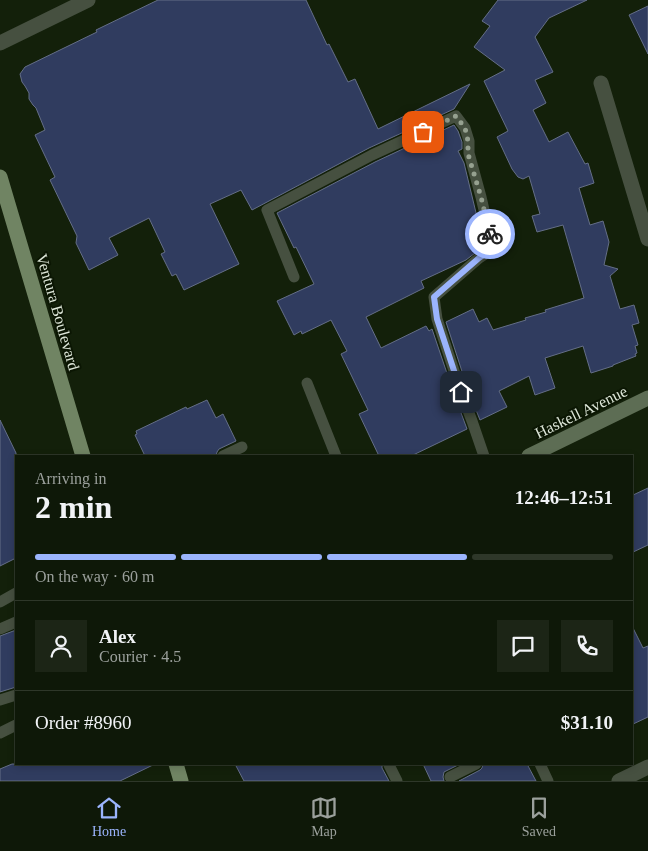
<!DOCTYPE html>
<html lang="en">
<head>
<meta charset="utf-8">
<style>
  :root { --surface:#0e1808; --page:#1c2516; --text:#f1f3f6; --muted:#9ba09c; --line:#2e3729; --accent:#9bb4fd }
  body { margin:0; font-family:"Times New Roman",serif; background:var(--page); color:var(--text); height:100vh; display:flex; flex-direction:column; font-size:19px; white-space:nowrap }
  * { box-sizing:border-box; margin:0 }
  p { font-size:16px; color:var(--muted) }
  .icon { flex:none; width:28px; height:28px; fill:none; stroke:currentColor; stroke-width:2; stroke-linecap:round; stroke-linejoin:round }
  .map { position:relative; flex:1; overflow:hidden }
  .side { position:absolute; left:15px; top:455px; width:618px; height:310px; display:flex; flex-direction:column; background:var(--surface); border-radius:0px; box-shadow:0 2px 8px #0003,0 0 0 1px var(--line) }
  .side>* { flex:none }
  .pin { position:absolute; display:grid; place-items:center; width:42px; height:42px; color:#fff; margin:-21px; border-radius:10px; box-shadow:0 2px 8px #0006 }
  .courier { position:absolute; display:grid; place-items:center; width:50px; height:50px; margin:-25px; border:4px solid #9bb4fd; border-radius:50%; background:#fff; color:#222; box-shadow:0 1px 6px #0007 }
  .head em { font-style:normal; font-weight:700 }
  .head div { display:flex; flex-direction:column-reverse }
  .head { display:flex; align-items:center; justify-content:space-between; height:85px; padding:0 20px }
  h1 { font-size:32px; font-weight:700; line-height:38px }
  .bar { display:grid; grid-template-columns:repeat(4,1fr); gap:8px 5px; align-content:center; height:60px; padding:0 20px }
  .bar i { height:6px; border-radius:4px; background:var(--line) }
  .bar .active { background:var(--accent) }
  .bar p { grid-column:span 4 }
  .line { display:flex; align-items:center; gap:12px; padding:0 20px; border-top:1px solid var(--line) }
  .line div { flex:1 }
  .round { display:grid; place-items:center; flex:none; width:52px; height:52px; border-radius:0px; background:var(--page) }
  .tab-bar { display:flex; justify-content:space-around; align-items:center; height:70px; border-top:1px solid var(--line); background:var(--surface); font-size:14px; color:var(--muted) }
  .tab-bar a { display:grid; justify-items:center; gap:2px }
  .tab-bar .active { color:var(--accent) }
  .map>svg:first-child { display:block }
  .building { fill:#303c5f; stroke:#646e87 }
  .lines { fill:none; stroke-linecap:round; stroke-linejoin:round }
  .lane { stroke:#465040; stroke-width:11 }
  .street { stroke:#465040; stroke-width:15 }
  .secondary { stroke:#5d6d54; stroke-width:15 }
  .primary { stroke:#708463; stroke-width:15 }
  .done { stroke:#96a190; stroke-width:5; stroke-dasharray:0 9 }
  .route { stroke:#9bb4fd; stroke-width:6 }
  .labels { text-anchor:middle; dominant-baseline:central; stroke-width:4; stroke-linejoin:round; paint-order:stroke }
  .street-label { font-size:16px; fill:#dde6d8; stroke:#0b1603 }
</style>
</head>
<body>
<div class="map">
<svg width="648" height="781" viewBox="0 0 648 781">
  <rect width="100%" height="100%" fill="#13200a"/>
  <g class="building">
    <path d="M158,0H306L327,45L329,44L348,82L355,79L378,129L470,84L454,109L369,148L252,210L241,190L210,204L239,264L184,290L176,274L172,276L161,254L165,252L149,218L109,238L118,255L89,270L76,243L77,236L50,180L55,177L35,135L45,130L36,108L33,105L29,99V93L25,86L22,82L20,74L25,67L97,32L96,30Z"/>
    <path d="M498,0H587L549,18L535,37L553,72L535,80L546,103L533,110L549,142L568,132L585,164L588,163L594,183L579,188L590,225L603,221L609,242L604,265L618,269L610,276L620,309L634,305L639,323L632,325L638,345L635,346L637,353L635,354L636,356L613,365V366L591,373L583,346L545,358L555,388L535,395L529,376L499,391L507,407L480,420L468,390L446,322L473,309L479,322L487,318L493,330L526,320L525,318L546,312L545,310L584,298L563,225L537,232L532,216L540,214L529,176L523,179L518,177L512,169L497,137L508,131L484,81L505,70L474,47L490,26L482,21Z"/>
    <path d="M648,6V54L629,15Z"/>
    <path d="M454,125L458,131L462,142V149L458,151L464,163L484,246L466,260L421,281L424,288L366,317L381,348L426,326L429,331L432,329L454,394L467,429L411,456H379L359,414L368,410L341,354L347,351L331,320L302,334L301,331L294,335L277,301L314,284L296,247L294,248L277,213L375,162Z"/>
    <path d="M207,400L216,418L223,414L236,441L219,449L217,452L216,456H145L135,435L137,434L136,431L186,407L187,409Z"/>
    <path d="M0,420L16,453V558L0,566Z"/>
    <path d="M648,488V545L631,553V496Z"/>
    <path d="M631,624L643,648L648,646V717L631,725Z"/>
    <path d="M16,630V687L0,692V636Z"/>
    <path d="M12,764H155L120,781H0V769Z"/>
    <path d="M235,764H382V768L389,781H244Z"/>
    <path d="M423,764H460L444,772L443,777L444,781H431Z"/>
    <path d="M483,764H527L536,781H459L480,770L482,768Z"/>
  </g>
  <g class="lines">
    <g class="lane">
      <path d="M294,277L267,210L372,155L456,116L465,128L469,141V153L481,197L493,249L479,258L434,297L437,319L461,392L472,421L484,456"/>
      <path d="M307,383L336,456"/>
      <path d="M223,456L242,447"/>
      <path d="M0,602L16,593"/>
      <path d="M0,629L16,622"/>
      <path d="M0,700L16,695"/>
      <path d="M0,733L16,725"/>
      <path d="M540,764L548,781"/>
      <path d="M389,765L397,781"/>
      <path d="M450,777L476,764"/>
    </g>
    <g class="street">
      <path d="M0,43L88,0"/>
      <path d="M601,83L648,239"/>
      <path d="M619,781L648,767"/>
    </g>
    <path class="secondary" d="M529,456L648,398"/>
    <g class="primary">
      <path d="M0,177L83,456"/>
      <path d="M176,764L181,781"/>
    </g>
  </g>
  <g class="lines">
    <path class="done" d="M423,132L456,116L465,128L468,141V154L481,197L490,234"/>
    <path class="route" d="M461,392L437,319L434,297L479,258L493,249L490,234"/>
  </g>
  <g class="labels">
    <g class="street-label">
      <text transform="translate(58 312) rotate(74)">Ventura Boulevard</text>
      <text transform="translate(581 412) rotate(-26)">Haskell Avenue</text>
    </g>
  </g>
</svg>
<div class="pin" style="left:423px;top:132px;background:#ea580c"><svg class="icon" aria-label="bag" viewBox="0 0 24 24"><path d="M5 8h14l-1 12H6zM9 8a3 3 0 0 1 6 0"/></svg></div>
<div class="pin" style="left:461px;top:392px;background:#1f2937"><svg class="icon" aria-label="home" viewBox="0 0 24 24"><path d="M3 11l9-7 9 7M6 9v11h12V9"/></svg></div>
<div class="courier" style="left:490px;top:234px"><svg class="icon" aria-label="bike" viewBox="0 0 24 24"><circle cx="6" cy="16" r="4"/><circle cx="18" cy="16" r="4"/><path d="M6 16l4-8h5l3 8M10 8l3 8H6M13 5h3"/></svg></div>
<section class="side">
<div class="head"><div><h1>2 min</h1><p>Arriving in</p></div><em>12:46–12:51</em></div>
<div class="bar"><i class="active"></i><i class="active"></i><i class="active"></i><i></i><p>On the way · 60 m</p></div>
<div class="line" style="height:90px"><a class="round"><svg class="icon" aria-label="person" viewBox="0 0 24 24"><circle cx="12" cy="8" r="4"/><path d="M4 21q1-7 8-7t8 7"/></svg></a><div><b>Alex</b><p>Courier · 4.5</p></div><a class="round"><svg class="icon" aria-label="chat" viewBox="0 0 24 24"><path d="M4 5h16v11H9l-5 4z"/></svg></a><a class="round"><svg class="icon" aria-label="phone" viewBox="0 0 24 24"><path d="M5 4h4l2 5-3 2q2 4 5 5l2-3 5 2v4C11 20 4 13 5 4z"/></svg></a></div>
<div class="line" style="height:65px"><div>Order #8960</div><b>$31.10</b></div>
</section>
</div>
<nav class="tab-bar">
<a class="active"><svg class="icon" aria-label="home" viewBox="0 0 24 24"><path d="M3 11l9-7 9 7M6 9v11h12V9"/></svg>Home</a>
<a><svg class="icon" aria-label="map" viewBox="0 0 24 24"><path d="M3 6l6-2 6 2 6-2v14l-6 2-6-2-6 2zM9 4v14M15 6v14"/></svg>Map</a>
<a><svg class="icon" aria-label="saved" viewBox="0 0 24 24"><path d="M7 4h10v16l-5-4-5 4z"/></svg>Saved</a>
</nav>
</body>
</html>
